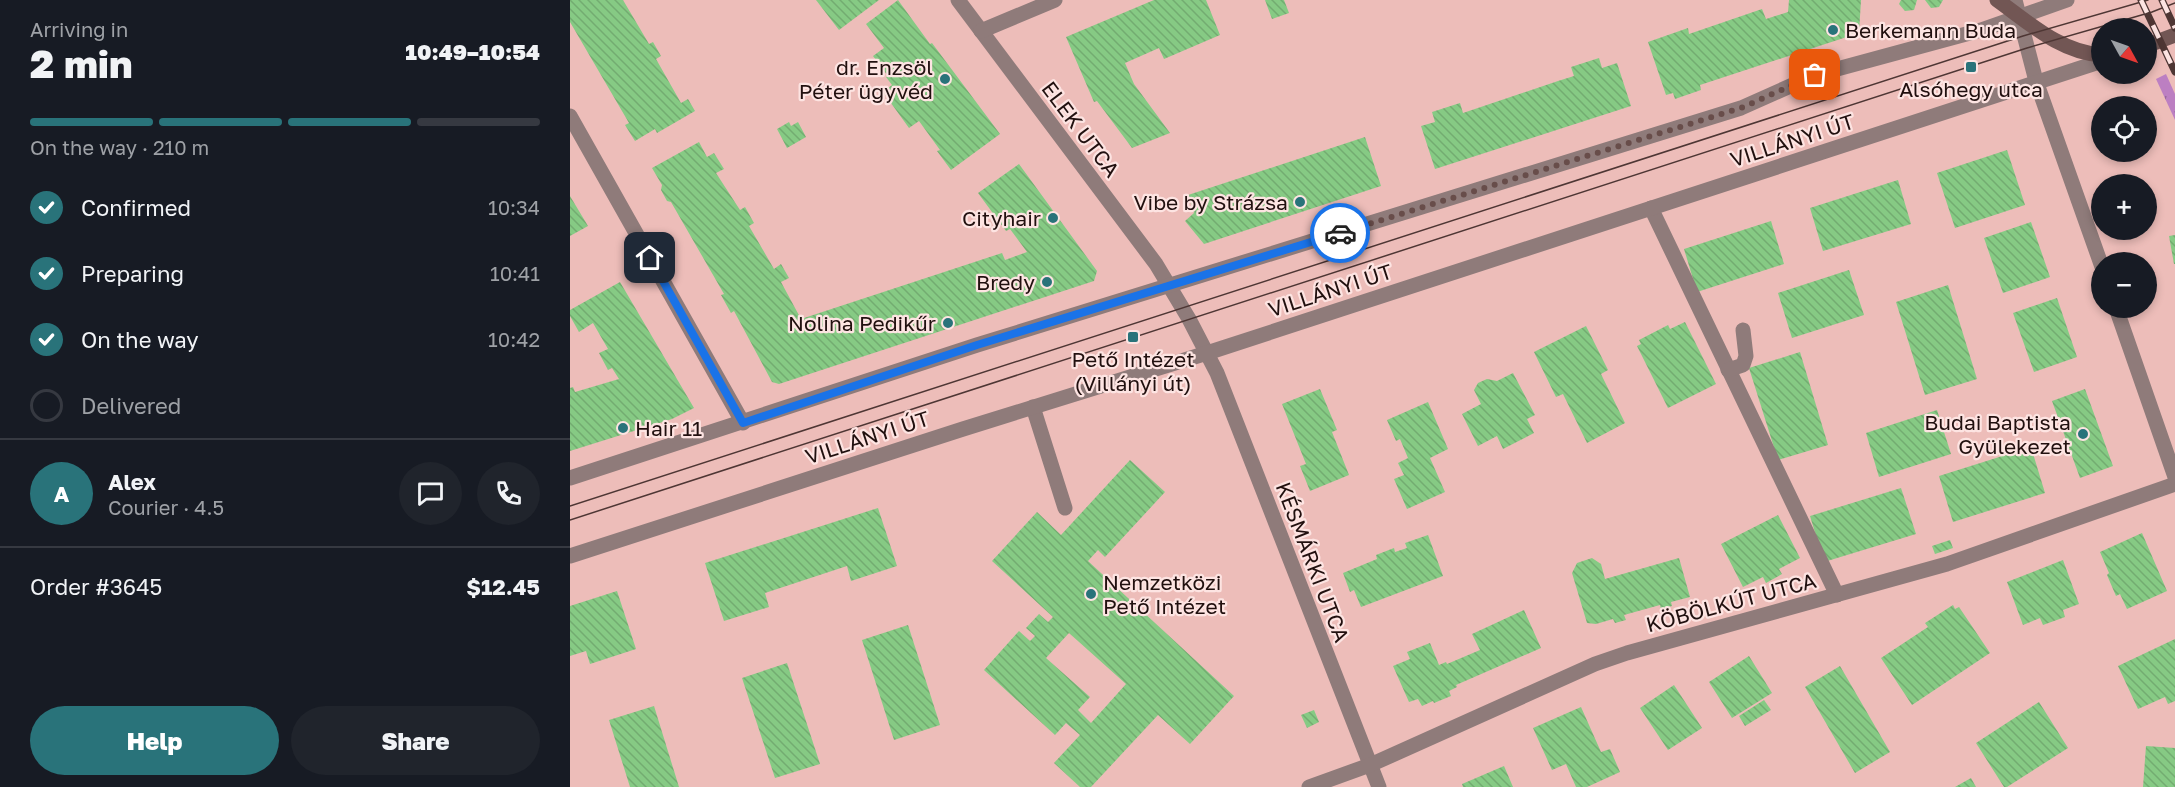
<!DOCTYPE html>
<html lang="en">
<head>
<meta charset="utf-8">
<style>
  :root { --surface:#171b24; --page:#20242c; --text:#f1f3f6; --muted:#9ea1a6; --line:#363941; --accent:#29737a }
  body { margin:0; font-family:"Golos Text",sans-serif; background:var(--page); color:var(--text); height:100vh; display:flex; flex-direction:column; font-size:22px; white-space:nowrap }
  * { box-sizing:border-box; margin:0 }
  p { font-size:20px; color:var(--muted) }
  .icon { flex:none; width:33px; height:33px; fill:none; stroke:currentColor; stroke-width:2; stroke-linecap:round; stroke-linejoin:round }
  .map { position:relative; flex:1; overflow:hidden }
  .details { display:flex; flex-direction:column; background:var(--surface); width:570px }
  .details>* { flex:none }
  .needle { width:39px; rotate:130deg }
  .tools { position:absolute; left:1521px; top:18px; display:grid; gap:12px }
  .tools a { display:grid; place-items:center; width:66px; height:66px; border-radius:50%; background:var(--surface); box-shadow:0 3px 9px #0003; font-size:30px }
  .pin { position:absolute; display:grid; place-items:center; width:51px; height:51px; color:#fff; margin:-26px; border-radius:12px; box-shadow:0 3px 9px #0006 }
  .courier { position:absolute; display:grid; place-items:center; width:60px; height:60px; margin:-30px; border:4px solid #1a73e8; border-radius:50%; background:#fff; color:#222; box-shadow:0 2px 8px #0007 }
  .overview em { font-style:normal; font-weight:800 }
  .overview div { display:flex; flex-direction:column-reverse }
  .overview { display:flex; align-items:center; justify-content:space-between; height:102px; padding:0 30px }
  h1 { font-size:39px; font-weight:800; line-height:45px }
  .bar { display:grid; grid-template-columns:repeat(4,1fr); gap:9px 6px; align-content:center; height:72px; padding:0 30px }
  .bar i { height:8px; border-radius:4px; background:var(--line) }
  .bar .active { background:var(--accent) }
  .bar p { grid-column:span 4 }
  .line { display:flex; align-items:center; gap:15px; padding:0 30px; border-top:2px solid var(--line) }
  .line div { flex:1 }
  .round { display:grid; place-items:center; flex:none; width:63px; height:63px; border-radius:32px; background:var(--page) }
  ol { padding:0 30px; list-style:none }
  li { display:flex; align-items:center; gap:18px; height:66px }
  li p { margin-inline-start:auto }
  li .icon { padding:6px; border-radius:50%; background:var(--accent); color:#fff; stroke-width:4 }
  li:last-child { color:var(--muted) }
  li i { width:33px; height:33px; border:3px solid var(--line); border-radius:50% }
  .button { display:flex; gap:12px; margin-top:auto; padding:12px 30px }
  .button a { flex:1; height:69px; border-radius:36px; background:var(--accent); color:#fff; font-size:24px; font-weight:800; line-height:69px; text-align:center }
  .button a+a { background:var(--page); color:var(--text) }
  main { display:flex; flex:1; min-height:0 }
  .map>svg:first-child { display:block }
  .grass { fill:url(#grass-tufts) }
  .building { fill:url(#building-back-hatch); fill-rule:evenodd }
  .lines { fill:none; stroke-linecap:round; stroke-linejoin:round }
  .service { stroke:#8f7b7a; stroke-width:15 }
  .minor { stroke:#8f7b7a; stroke-width:15 }
  .tertiary { stroke:#8f7b7a; stroke-width:15 }
  .secondary { stroke:#725654; stroke-width:15 }
  .tram { stroke:#4e3634; stroke-width:1.5 }
  .rail-casing { stroke:#4e3634; stroke-width:7 }
  .rail { stroke:#fde4e2; stroke-width:4.5; stroke-dasharray:14; stroke-linecap:butt }
  .done { stroke:#684d4a; stroke-width:6; stroke-dasharray:0 10.8 }
  .route { stroke:#1a73e8; stroke-width:8 }
  .poi-dot { fill:#29737a; stroke:#fde4e2; stroke-width:2 }
  .labels { text-anchor:middle; dominant-baseline:central; stroke-width:4.5; stroke-linejoin:round; paint-order:stroke }
  .poi-label { font-size:21px; fill:#21100f; stroke:#fde4e2; text-anchor:end }
  .street-label { font-size:21px; fill:#21100f; stroke:#fde4e2 }
</style>
</head>
<body>
<main>
<section class="details">
<div class="overview"><div><h1>2 min</h1><p>Arriving in</p></div><em>10:49–10:54</em></div>
<div class="bar"><i class="active"></i><i class="active"></i><i class="active"></i><i></i><p>On the way · 210 m</p></div>
<ol>
<li><svg class="icon" aria-label="check" viewBox="0 0 24 24"><path d="M5 12l5 5 9-10"/></svg>Confirmed<p>10:34</p></li>
<li><svg class="icon" aria-label="check" viewBox="0 0 24 24"><path d="M5 12l5 5 9-10"/></svg>Preparing<p>10:41</p></li>
<li><svg class="icon" aria-label="check" viewBox="0 0 24 24"><path d="M5 12l5 5 9-10"/></svg>On the way<p>10:42</p></li>
<li><i></i>Delivered</li>
</ol>
<div class="line" style="height:108px"><b class="round" style="background:var(--accent);color:#fff">A</b><div><b>Alex</b><p>Courier · 4.5</p></div><a class="round"><svg class="icon" aria-label="chat" viewBox="0 0 24 24"><path d="M4 5h16v11H9l-5 4z"/></svg></a><a class="round"><svg class="icon" aria-label="phone" viewBox="0 0 24 24"><path d="M5 4h4l2 5-3 2q2 4 5 5l2-3 5 2v4C11 20 4 13 5 4z"/></svg></a></div>
<div class="line" style="height:78px"><div>Order #3645</div><b>$12.45</b></div>
<div class="button"><a>Help</a><a>Share</a></div>
</section>
<div class="map">
<svg width="1605" height="787" viewBox="0 0 1605 787">
  <defs>
    <pattern id="grass-tufts" width="24" height="20" patternUnits="userSpaceOnUse" patternTransform="scale(1.5)"><rect width="24" height="20" fill="#bc7fc2"/><path d="M3 7l-1-3M5 7V3M7 7l1-3M15 17l-1-3M17 17v-4M19 17l1-3" fill="none" stroke="#98679c"/></pattern>
    <pattern id="building-back-hatch" width="6" height="6" patternUnits="userSpaceOnUse" patternTransform="scale(1.5)"><rect width="6" height="6" fill="#86ca84"/><path d="M-1 5l2 2M0 0l6 6M5-1l2 2" fill="none" stroke="#73ac71"/></pattern>
  </defs>
  <rect width="100%" height="100%" fill="#edbdb9"/>
  <path class="grass" d="M1596,74L1605,94V120L1586,79Z"/>
  <g class="building">
    <path d="M0,0H53L79,44L83,42L91,56L86,59L111,103L118,99L125,111L87,133L85,129L65,141L55,125L59,123L0,22Z"/>
    <path d="M246,0H309L269,30Z"/>
    <path d="M328,0L360,44L362,43L430,134L381,170L367,151L370,150L349,121L339,128L313,92L322,85L316,77L318,76L303,56L314,48L296,24Z"/>
    <path d="M584,0H636L650,35L594,59L589,48L555,63L564,84L600,133L562,148L527,101L524,102L496,37Z"/>
    <path d="M695,0H714L719,13L702,19Z"/>
    <path d="M1219,0H1291L1289,33L1130,85L1131,90L1105,99L1103,93L1096,95L1078,42L1118,28L1119,34L1192,9L1196,19L1218,12Z"/>
    <path d="M1331,0H1347L1344,10L1335,11L1329,4Z"/>
    <path d="M1355,0H1373L1369,7L1361,8Z"/>
    <path d="M1029,58L1032,68L1047,63L1061,106L865,169L851,126L865,122L862,112L890,103L893,113L988,81L1004,76L1001,67Z"/>
    <path d="M219,122L221,126L228,122L236,137L217,148L207,129Z"/>
    <path d="M795,137L811,186L634,244L615,221L624,213L618,195Z"/>
    <path d="M129,142L137,157L144,153L154,169L146,173L170,210L175,207L184,223L179,226L204,269L211,264L219,278L211,282L231,319L432,253L435,260L457,252L440,229L436,231L408,193L449,164L527,271L524,281L209,384L202,382L164,311L161,313L151,295L154,294L101,202L97,201L91,190L92,185L82,168Z"/>
    <path d="M1437,150L1455,205L1385,228L1367,173Z"/>
    <path d="M1328,180L1341,224L1253,251L1240,208Z"/>
    <path d="M0,196L18,226L0,236Z"/>
    <path d="M1201,221L1214,264L1127,292L1114,249Z"/>
    <path d="M1461,222L1480,277L1433,293L1414,238Z"/>
    <path d="M1605,235V264H1604L1599,236Z"/>
    <path d="M1279,270L1294,315L1222,338L1208,293Z"/>
    <path d="M50,282L124,408L102,419L0,451V388L3,387L5,392L49,379L42,368L38,370L29,353L38,349L23,323L9,332L0,316V310Z"/>
    <path d="M1378,285L1407,379L1355,395L1326,302Z"/>
    <path d="M1487,298L1507,357L1464,372L1443,313Z"/>
    <path d="M1115,322L1146,384L1098,408L1067,346L1071,344L1069,340L1098,325L1100,329Z"/>
    <path d="M1016,326L1038,370L1031,374L1055,423L1017,443L993,394L986,397L964,352Z"/>
    <path d="M1230,352L1258,445L1208,460L1179,368Z"/>
    <path d="M943,373L965,415L957,419L964,433L933,449L927,436L908,446L892,414L911,404L904,390L908,383L917,379L927,381Z"/>
    <path d="M750,389L767,430L762,432L779,475L740,491L730,466L736,464L712,404Z"/>
    <path d="M1515,389L1543,466L1510,478L1482,401Z"/>
    <path d="M858,402L878,449L860,458L875,492L837,509L824,479L834,475L828,463L838,458L830,439L826,441L817,420Z"/>
    <path d="M1367,410L1381,454L1309,477L1296,433Z"/>
    <path d="M1461,447L1475,493L1383,522L1369,476Z"/>
    <path d="M560,460L595,492L535,557L528,550L518,561L664,696L620,744L588,715L521,787H510L484,763L510,735L496,723L485,735L414,670L449,631L460,641L465,636L456,628L469,614L478,622L483,617L422,561L467,512L491,535ZM499,633L556,684L521,723L508,710L520,697L476,658Z"/>
    <path d="M1331,488L1346,534L1254,562L1240,516Z"/>
    <path d="M308,508L327,566L281,581L277,566L195,593L199,607L154,621L135,563Z"/>
    <path d="M1208,515L1230,558L1209,569L1212,574L1196,583L1193,577L1173,587L1151,544Z"/>
    <path d="M1572,533L1597,591L1557,609L1550,594L1546,596L1537,575L1539,573L1530,552Z"/>
    <path d="M858,535L873,576L791,607L784,590L780,592L773,573L807,559L806,555L824,548L825,552L837,548L835,543Z"/>
    <path d="M1380,540L1383,548L1365,554L1362,546Z"/>
    <path d="M1022,558L1031,564L1035,579L1109,558L1120,597L1101,602L1102,606L1091,609L1090,605L1054,615L1056,620L1045,623L1043,619L1026,624L1017,623L1002,573L1007,563Z"/>
    <path d="M1493,560L1509,604L1493,610L1495,617L1473,625L1470,618L1453,625L1437,582Z"/>
    <path d="M47,591L66,649L20,664L16,651L0,656V606Z"/>
    <path d="M1383,605L1385,609L1389,607L1420,653L1342,705L1311,658L1358,627L1355,623Z"/>
    <path d="M954,610L971,648L886,685L887,687L879,691L881,696L864,703L863,701L852,706L848,699L839,702L823,666L840,659L837,652L860,643L869,665L876,662L877,664L910,650L902,634Z"/>
    <path d="M338,625L370,725L324,740L292,640Z"/>
    <path d="M1605,639V701L1598,704L1595,697L1568,709L1548,666Z"/>
    <path d="M1179,656L1202,693L1162,718L1139,682Z"/>
    <path d="M217,663L250,764L205,778L172,678Z"/>
    <path d="M1270,666L1320,752L1285,773L1235,687Z"/>
    <path d="M1104,685L1132,728L1098,750L1070,708Z"/>
    <path d="M1194,700L1201,710L1175,726L1169,716Z"/>
    <path d="M1469,702L1498,748L1437,787H1434L1406,743Z"/>
    <path d="M84,706L109,787H60L39,720Z"/>
    <path d="M1011,707L1031,752L1040,749L1050,772L1017,787H1006L996,764L982,770L963,728Z"/>
    <path d="M744,710L749,722L737,728L731,715Z"/>
    <path d="M1576,746L1605,748V787H1573Z"/>
    <path d="M934,766L943,787H893L892,784Z"/>
    <path d="M1401,778L1406,787H1385Z"/>
  </g>
  <g class="lines">
    <g class="service">
      <path d="M1081,208L1267,595"/>
      <path d="M1158,370L1173,365L1176,356L1173,330"/>
      <path d="M463,407L495,508"/>
    </g>
    <g class="minor">
      <path d="M388,0L586,264L619,319L647,373L809,787"/>
      <path d="M411,31L485,0"/>
      <path d="M0,116L173,423"/>
      <path d="M739,787L800,765L1025,664L1057,653L1377,564L1605,484"/>
    </g>
    <g class="tertiary">
      <path d="M1445,0L1466,81L1532,267"/>
      <path d="M1546,308L1605,477"/>
      <path d="M0,478L407,345L1171,108L1245,75L1411,30L1497,0"/>
      <path d="M0,556L393,429L637,353L1532,61"/>
    </g>
    <g class="secondary">
      <path d="M1427,0C1458,22 1491,53 1532,55"/>
      <path d="M1576,46L1605,35"/>
    </g>
    <g class="tram">
      <path d="M0,506L1453,36L1578,0"/>
      <path d="M0,520L1457,48L1582,12L1605,3"/>
    </g>
    <g class="rail-casing">
      <g id="rail">
        <path d="M1571,0L1605,72"/>
        <path d="M1592,0L1605,28"/>
      </g>
    </g>
    <use href="#rail" class="rail"/>
  </g>
  <g class="lines">
    <path class="done" d="M770,233L1171,108L1245,75"/>
    <path class="route" d="M80,258L173,423L407,345L770,233"/>
  </g>
  <g class="poi-dot">
    <circle cx="1263" cy="30" r="6"/>
    <rect x="1395" y="61" width="12" height="12" rx="3"/>
    <circle cx="375" cy="79" r="6"/>
    <circle cx="730" cy="202" r="6"/>
    <circle cx="483" cy="218" r="6"/>
    <circle cx="477" cy="282" r="6"/>
    <circle cx="378" cy="323" r="6"/>
    <rect x="557" y="331" width="12" height="12" rx="3"/>
    <circle cx="53" cy="428" r="6"/>
    <circle cx="1513" cy="434" r="6"/>
    <circle cx="521" cy="594" r="6"/>
  </g>
  <g class="labels">
    <g class="poi-label">
      <text x="1275" y="30" text-anchor="start">Berkemann Buda</text>
      <text x="363" y="67">dr. Enzsöl<tspan x="363" dy="24">Péter ügyvéd</tspan></text>
      <text x="1401" y="89" text-anchor="middle">Alsóhegy utca</text>
      <text x="718" y="202">Vibe by Strázsa</text>
      <text x="471" y="218">Cityhair</text>
      <text x="465" y="282">Bredy</text>
      <text x="366" y="323">Nolina Pedikűr</text>
      <text x="563" y="359" text-anchor="middle">Pető Intézet<tspan x="563" dy="24">(Villányi út)</tspan></text>
      <text x="1501" y="422">Budai Baptista<tspan x="1501" dy="24">Gyülekezet</tspan></text>
      <text x="65" y="428" text-anchor="start">Hair 11</text>
      <text x="533" y="582" text-anchor="start">Nemzetközi<tspan x="533" dy="24">Pető Intézet</tspan></text>
    </g>
    <g class="street-label">
      <text transform="translate(511 129) rotate(53)">ELEK UTCA</text>
      <text transform="translate(1222 140) rotate(-18)">VILLÁNYI ÚT</text>
      <text transform="translate(760 290) rotate(-18)">VILLÁNYI ÚT</text>
      <text transform="translate(297 437) rotate(-18)">VILLÁNYI ÚT</text>
      <text transform="translate(743 562) rotate(69)">KÉSMÁRKI UTCA</text>
      <text transform="translate(1161 602) rotate(-15)">KÖBÖLKÚT UTCA</text>
    </g>
  </g>
</svg>
<div class="tools">
<a><svg class="needle" viewBox="-14 -14 28 28"><path d="M0-13l5 13h-10z" fill="#e53935"/><path d="M0 13l5-13h-10z" fill="#9ea1a6"/></svg></a>
<a><svg class="icon" aria-label="locate" viewBox="0 0 24 24"><circle cx="12" cy="12" r="6"/><path d="M12 2v4M12 18v4M2 12h4M18 12h4"/></svg></a>
<a>+</a>
<a>−</a>
</div>
<div class="pin" style="left:1245px;top:75px;background:#ea580c"><svg class="icon" aria-label="bag" viewBox="0 0 24 24"><path d="M5 8h14l-1 12H6zM9 8a3 3 0 0 1 6 0"/></svg></div>
<div class="pin" style="left:80px;top:258px;background:#1f2937"><svg class="icon" aria-label="home" viewBox="0 0 24 24"><path d="M3 11l9-7 9 7M6 9v11h12V9"/></svg></div>
<div class="courier" style="left:770px;top:233px"><svg class="icon" aria-label="car" viewBox="0 0 24 24"><path d="M5 17H2v-5l4-1 3-4h7l3 4 3 1v5h-3M9 17h6M6 11h13"/><circle cx="7" cy="17" r="2"/><circle cx="17" cy="17" r="2"/></svg></div>
</div>
</main>
</body>
</html>
